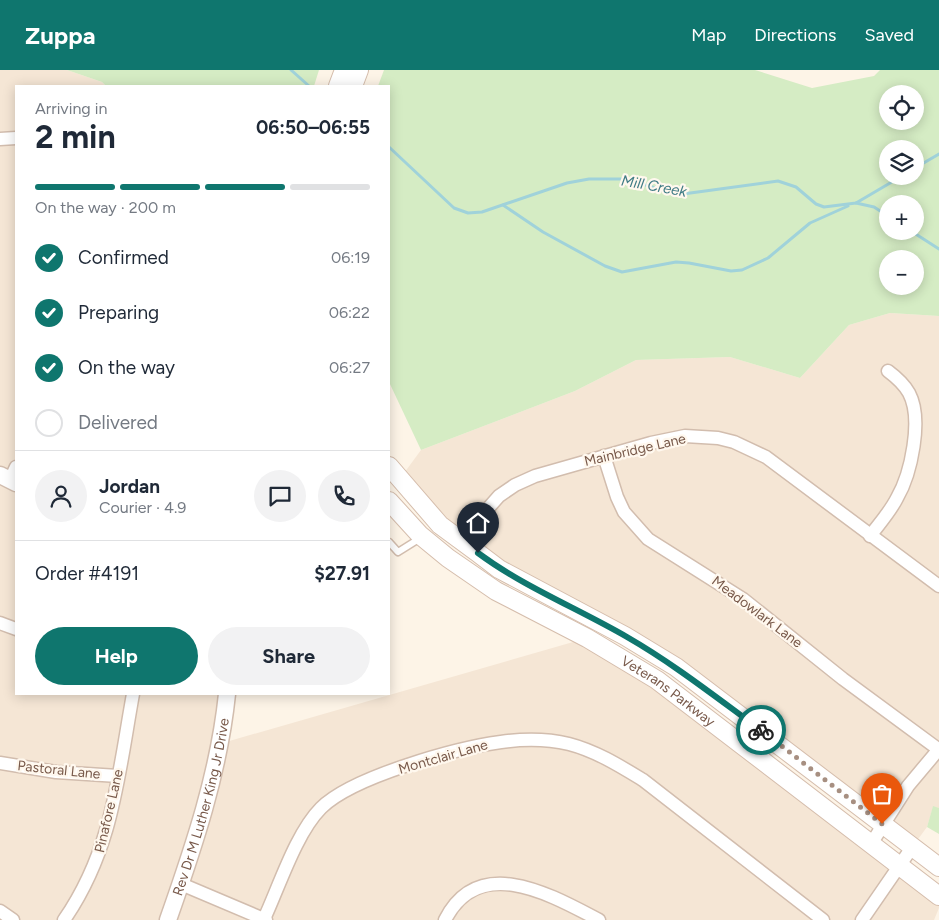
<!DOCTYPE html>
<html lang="en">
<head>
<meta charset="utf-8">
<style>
  :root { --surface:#fff; --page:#f2f2f3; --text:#1f2937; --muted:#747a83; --line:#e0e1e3; --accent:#0f766e }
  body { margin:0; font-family:Figtree,sans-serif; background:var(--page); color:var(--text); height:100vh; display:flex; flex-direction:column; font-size:19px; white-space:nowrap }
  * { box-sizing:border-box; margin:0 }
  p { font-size:16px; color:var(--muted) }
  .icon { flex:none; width:28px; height:28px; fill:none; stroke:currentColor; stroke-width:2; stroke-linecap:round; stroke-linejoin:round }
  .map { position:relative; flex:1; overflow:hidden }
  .drawer { position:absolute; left:15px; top:15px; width:375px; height:610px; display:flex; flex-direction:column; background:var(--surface); border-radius:0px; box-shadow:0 2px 12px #0003 }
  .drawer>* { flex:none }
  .tools { position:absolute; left:879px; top:15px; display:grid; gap:10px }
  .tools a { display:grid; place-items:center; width:45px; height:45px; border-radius:50%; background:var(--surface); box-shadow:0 2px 12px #0003; font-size:25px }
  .pin { position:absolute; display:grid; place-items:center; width:42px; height:42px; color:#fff; margin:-51px -21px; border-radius:50% 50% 50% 0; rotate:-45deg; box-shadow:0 0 5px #0007 }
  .pin .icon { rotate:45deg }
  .courier { position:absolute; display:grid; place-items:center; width:50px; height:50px; margin:-25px; border:4px solid #0f766e; border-radius:50%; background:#fff; color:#222; box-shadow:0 1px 6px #0007 }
  .summary em { font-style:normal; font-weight:700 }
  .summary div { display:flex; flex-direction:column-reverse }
  .summary { display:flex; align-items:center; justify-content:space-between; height:85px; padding:0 20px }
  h1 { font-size:32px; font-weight:700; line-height:38px }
  .bar { display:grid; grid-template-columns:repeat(4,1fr); gap:8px 5px; align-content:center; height:60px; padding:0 20px }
  .bar i { height:6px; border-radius:4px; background:var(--line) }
  .bar .on { background:var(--accent) }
  .bar p { grid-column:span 4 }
  .line { display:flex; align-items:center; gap:12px; padding:0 20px; border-top:1px solid var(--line) }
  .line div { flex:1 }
  .round { display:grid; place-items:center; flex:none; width:52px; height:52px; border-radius:26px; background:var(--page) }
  ol { padding:0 20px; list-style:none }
  li { display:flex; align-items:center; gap:15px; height:55px }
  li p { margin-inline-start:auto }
  li .icon { padding:5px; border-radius:50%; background:var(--accent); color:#fff; stroke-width:4 }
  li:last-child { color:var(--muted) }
  li i { width:28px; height:28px; border:2px solid var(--line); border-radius:50% }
  .primary-button { display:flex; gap:10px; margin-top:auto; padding:10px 20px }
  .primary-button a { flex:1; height:58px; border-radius:30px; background:var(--accent); color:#fff; font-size:20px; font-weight:700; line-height:58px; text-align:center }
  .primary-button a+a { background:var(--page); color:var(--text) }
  header { display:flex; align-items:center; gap:30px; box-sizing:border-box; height:70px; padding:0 25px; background:var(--accent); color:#fff }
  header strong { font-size:24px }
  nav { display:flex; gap:28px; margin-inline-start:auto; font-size:18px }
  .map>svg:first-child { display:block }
  .residential { fill:#f5e6d5 }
  .green { fill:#d5ecc4; fill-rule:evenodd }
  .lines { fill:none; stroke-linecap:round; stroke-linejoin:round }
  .stream { stroke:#a0d2da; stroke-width:3 }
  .service-casing { stroke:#d2bdae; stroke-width:9 }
  .minor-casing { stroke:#d2bdae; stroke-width:15 }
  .tertiary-casing { stroke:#d2bdae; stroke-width:19 }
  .secondary-casing { stroke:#d5bdac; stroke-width:20 }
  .service { stroke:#fff; stroke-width:6 }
  .minor { stroke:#fff; stroke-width:12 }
  .tertiary { stroke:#fff; stroke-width:16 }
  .secondary { stroke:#fff; stroke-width:18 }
  .done { stroke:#a78f81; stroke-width:5; stroke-dasharray:0 9 }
  .route { stroke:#0f766e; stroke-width:6 }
  .labels { text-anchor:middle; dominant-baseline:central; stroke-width:4.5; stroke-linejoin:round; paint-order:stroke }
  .street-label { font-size:14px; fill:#78594a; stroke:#fff8ee }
  .water-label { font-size:15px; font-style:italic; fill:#3f7b85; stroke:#fff8ee }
</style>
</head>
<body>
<header>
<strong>Zuppa</strong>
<nav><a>Map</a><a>Directions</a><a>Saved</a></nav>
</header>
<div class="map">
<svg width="939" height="850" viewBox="0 0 939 850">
  <rect width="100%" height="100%" fill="#fdf4e7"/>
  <g class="residential">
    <path d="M0,0H67L102,12L106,16H16V624H226L219,674L587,568L939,826V838L934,850H0Z"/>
    <path d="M890,243L939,246V738L933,737L927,757L913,776L769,666L461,469L399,410L421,380L575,321L636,290L730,287L800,308L849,255Z"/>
  </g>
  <g class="green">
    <path d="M67,0H319L314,16H106L102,12Z"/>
    <path d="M384,0H755L812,18L874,6L880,0H939V246L890,243L849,255L800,308L730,287L636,290L575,321L421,380L389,312V16H378ZM888,24H915V51H888ZM888,79H915V106H888ZM888,134H915V161H888ZM888,189H915V216H888Z"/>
    <path d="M933,736L939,738V764L927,757Z"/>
  </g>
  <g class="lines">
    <g class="stream">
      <path d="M291,0L309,16"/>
      <path d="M389,77L454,138L468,143L482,142L567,113L589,109H626L665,121L683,124L778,111L796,117L816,134L824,137L856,133L902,106"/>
      <path d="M915,98L939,84"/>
      <path d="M856,133L874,137L888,146"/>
      <path d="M503,135L543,162L605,196L622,202L676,192L689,193L731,201L742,200L768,188L810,153L848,136"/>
      <path d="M911,161L939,179"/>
    </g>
    <g class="service-casing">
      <path id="service" d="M389,472L398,482L422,467"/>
    </g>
    <g class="minor-casing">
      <g id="minor">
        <path d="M0,69L16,68"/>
        <path d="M604,386L617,427L624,442L648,469L743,529L843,609L938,679"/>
        <path d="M10,410L16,397"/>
        <path d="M870,466C879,454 890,442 897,428C911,404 923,349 909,323C904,314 896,307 888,301"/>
        <path d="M461,469L499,426L515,415L535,406L651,373L685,366L718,368L734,372L766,387L939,516"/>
        <path d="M0,553L16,559"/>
        <path d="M0,693L56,702L118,706"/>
        <path d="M871,774L908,716L939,679"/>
        <path d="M181,814L266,850"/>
        <path d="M0,841L13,850"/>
        <path d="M264,849C279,817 296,763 321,738C352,707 456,678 501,672C522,669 548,669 569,674C596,681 620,696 643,710L823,850"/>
        <path d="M64,850C113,779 118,706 133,624"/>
        <path d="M445,850C479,783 551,825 599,850"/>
        <path d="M862,850L913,776"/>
      </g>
    </g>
    <g class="tertiary-casing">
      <g id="tertiary">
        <path d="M0,405L16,413"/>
        <path id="s1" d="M168,850C194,776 219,702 227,624"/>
      </g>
    </g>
    <g class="secondary-casing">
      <g id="secondary">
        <path d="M338,16L344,0"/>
        <path d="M353,16L359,0"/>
        <path d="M389,396L440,455L478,483L499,499L625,566L676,597L939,797"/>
        <path id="s2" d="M389,431L420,465L448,488L496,521L587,568L657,610L939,826"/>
      </g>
    </g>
    <use href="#service" class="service"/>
    <use href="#minor" class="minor"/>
    <use href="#tertiary" class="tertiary"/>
    <use href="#secondary" class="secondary"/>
  </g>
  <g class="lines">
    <path class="done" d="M761,660L882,754"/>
    <path class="route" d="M478,483C524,517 577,538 627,567C674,594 717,628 761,660"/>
  </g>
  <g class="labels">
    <g class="street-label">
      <text transform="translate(635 380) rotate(-13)">Mainbridge Lane</text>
      <text transform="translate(757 542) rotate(37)">Meadowlark Lane</text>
      <text stroke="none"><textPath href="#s2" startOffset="340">Veterans Parkway</textPath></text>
      <text transform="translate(443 687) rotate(-16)">Montclair Lane</text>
      <text transform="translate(59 700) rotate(6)">Pastoral Lane</text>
      <text stroke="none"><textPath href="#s1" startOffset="118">Rev Dr M Luther King Jr Drive</textPath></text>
      <text transform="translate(109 741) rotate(-77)">Pinafore Lane</text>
    </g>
    <g class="water-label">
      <text transform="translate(654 116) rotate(10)">Mill Creek</text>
    </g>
  </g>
</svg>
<div class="tools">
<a><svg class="icon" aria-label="locate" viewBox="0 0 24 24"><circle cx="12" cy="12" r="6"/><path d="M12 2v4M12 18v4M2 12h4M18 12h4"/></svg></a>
<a><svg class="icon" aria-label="layers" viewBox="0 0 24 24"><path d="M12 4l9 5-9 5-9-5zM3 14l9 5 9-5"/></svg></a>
<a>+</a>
<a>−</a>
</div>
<div class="pin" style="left:882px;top:754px;background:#ea580c"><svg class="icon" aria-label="bag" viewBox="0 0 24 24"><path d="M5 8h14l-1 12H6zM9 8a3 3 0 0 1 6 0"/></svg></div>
<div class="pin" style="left:478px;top:483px;background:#1f2937"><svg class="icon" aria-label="home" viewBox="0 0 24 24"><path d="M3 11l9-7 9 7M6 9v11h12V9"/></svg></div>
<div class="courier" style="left:761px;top:660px"><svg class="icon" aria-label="bike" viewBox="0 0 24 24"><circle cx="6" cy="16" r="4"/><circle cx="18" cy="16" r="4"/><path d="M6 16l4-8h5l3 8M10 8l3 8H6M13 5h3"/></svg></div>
<section class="drawer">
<div class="summary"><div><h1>2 min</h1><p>Arriving in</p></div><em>06:50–06:55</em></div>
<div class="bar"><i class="on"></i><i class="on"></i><i class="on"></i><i></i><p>On the way · 200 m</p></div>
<ol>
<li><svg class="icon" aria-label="check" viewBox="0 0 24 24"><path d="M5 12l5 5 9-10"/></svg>Confirmed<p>06:19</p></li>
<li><svg class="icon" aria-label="check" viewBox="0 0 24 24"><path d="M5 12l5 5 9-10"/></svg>Preparing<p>06:22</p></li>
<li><svg class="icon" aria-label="check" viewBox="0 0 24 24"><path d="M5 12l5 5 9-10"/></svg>On the way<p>06:27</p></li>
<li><i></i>Delivered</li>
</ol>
<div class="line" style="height:90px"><a class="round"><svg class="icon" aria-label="person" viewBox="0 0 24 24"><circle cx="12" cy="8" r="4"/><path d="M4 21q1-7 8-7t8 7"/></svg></a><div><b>Jordan</b><p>Courier · 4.9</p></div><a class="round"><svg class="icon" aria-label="chat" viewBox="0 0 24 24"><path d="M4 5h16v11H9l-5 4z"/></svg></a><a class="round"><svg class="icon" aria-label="phone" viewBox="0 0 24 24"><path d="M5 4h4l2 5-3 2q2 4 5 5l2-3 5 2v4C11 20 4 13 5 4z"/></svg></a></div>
<div class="line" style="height:65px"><div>Order #4191</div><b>$27.91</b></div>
<div class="primary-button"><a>Help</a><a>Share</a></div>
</section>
</div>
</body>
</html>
